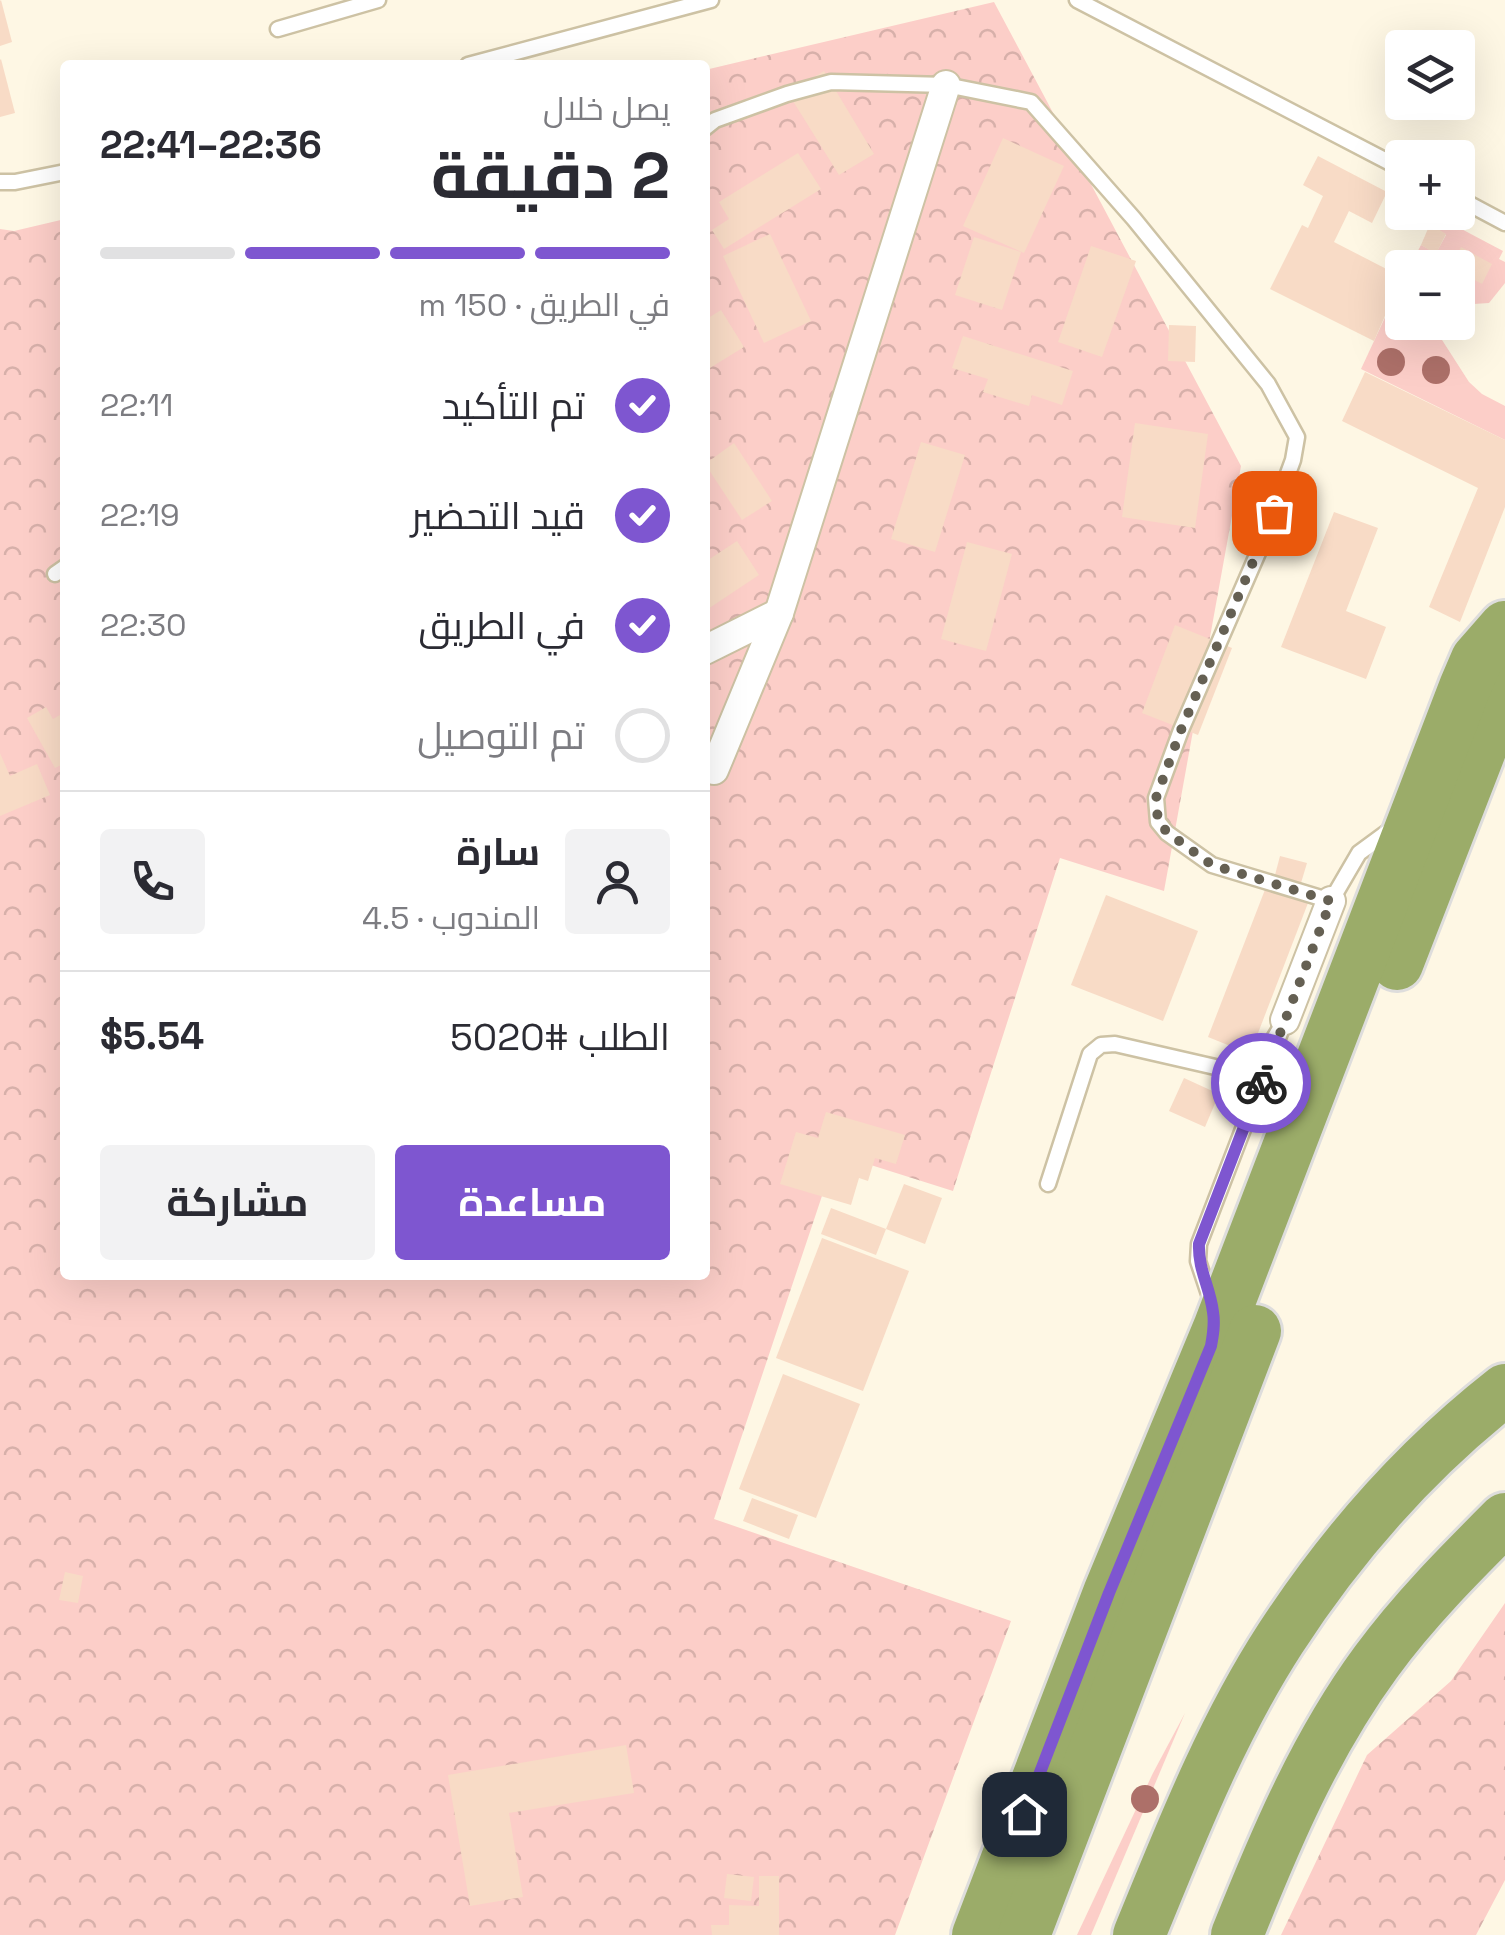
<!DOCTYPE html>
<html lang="ar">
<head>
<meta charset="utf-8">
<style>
  :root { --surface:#fff; --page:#f2f2f3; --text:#2b2b33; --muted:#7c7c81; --line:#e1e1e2; --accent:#7e56d0 }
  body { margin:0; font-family:"Space Grotesk",Cairo,sans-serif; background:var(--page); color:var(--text); direction:rtl; height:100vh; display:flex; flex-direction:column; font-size:38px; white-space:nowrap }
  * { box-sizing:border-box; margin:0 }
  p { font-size:32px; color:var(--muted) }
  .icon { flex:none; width:55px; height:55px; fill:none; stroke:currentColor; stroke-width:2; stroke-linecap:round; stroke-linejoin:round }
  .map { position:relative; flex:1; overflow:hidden; direction:ltr }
  .sheet { position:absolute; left:60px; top:60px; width:650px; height:1220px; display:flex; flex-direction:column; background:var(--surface); border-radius:10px; box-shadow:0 10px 40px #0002; direction:rtl }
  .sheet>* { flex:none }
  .buttons { position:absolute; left:1385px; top:30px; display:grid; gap:20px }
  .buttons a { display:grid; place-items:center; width:90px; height:90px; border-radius:10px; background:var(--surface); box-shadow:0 10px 40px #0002; font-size:50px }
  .pin { position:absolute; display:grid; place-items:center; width:85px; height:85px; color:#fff; margin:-42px; border-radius:20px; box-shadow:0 5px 15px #0006 }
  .courier { position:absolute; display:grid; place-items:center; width:100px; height:100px; margin:-50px; border:8px solid #7e56d0; border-radius:50%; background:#fff; color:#222; box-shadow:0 2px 12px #0007 }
  .head em { font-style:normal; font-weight:700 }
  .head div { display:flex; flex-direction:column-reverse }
  .head { display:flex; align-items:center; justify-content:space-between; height:170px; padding:0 40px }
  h1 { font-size:65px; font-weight:700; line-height:75px }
  .bar { display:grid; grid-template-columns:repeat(4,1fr); gap:15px 10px; align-content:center; height:120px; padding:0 40px }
  .bar i { height:12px; border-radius:8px; background:var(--line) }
  .bar .selected { background:var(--accent) }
  .bar p { grid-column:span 4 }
  .line { display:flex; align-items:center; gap:25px; padding:0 40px; border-top:2px solid var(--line) }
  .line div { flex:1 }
  .round { display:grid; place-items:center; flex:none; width:105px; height:105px; border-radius:10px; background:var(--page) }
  ol { padding:0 40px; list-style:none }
  li { display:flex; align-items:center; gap:30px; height:110px }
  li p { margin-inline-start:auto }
  li .icon { padding:10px; border-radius:50%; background:var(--accent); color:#fff; stroke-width:4 }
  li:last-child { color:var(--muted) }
  li i { width:55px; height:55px; border:5px solid var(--line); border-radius:50% }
  .primary-button { display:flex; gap:20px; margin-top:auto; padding:20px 40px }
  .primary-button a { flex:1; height:115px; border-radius:10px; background:var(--accent); color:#fff; font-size:40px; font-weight:700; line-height:115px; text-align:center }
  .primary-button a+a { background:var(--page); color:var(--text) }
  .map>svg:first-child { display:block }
  .green { fill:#fccec8 }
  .forest { fill:url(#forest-crowns) }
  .building { fill:#f8dbc6 }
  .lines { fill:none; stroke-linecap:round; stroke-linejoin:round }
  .lane-casing { stroke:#cdc2a4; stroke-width:19 }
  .street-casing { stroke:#cdc2a4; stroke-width:32 }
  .highway-casing { stroke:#dedddc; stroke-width:58 }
  .lane { stroke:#fff; stroke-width:14 }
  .street { stroke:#fff; stroke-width:28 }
  .highway { stroke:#9bac69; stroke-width:52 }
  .tree { fill:#ad7069 }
  .done { stroke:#656053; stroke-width:10; stroke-dasharray:0 18 }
  .route { stroke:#7e56d0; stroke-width:12 }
</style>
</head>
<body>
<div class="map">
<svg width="1505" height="1935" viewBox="0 0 1505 1935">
  <defs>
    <pattern id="forest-crowns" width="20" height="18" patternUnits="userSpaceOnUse" patternTransform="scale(2.5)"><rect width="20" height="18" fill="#fccec8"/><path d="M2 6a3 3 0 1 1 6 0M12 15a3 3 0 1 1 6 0" fill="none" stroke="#d7b0aa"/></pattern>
  </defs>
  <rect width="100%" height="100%" fill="#fef7e4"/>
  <g class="green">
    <path d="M1435,215L1503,251L1499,259L1505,262V283L1489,303L1458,305V268H1409L1421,245L1436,253L1446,235L1430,224Z"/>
    <path d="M1402,281V322L1434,323L1435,329L1469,382L1482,394L1505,406V440L1361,369Z"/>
    <path d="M1185,1713L1091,1935H1077L1153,1773Z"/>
  </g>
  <g class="forest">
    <path d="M994,2L1241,466L1164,891L1060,858L953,1191L836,1154L714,1519L1011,1621L895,1935H0V229L14,231L65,219V1275H705V70Z"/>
    <path d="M1505,1603V1880L1476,1935H1281L1367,1755L1451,1681Z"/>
  </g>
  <g class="building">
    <path d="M1,0L12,42L0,46V1Z"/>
    <path d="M1,59L15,113L0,117V60Z"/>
    <path d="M824,71L874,154L839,175L788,93Z"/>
    <path d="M1003,138L1064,166L1024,253L963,226Z"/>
    <path d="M798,153L821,189L724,249L712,230L729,219L719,202Z"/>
    <path d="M1318,156L1387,192L1372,223L1349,211L1334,242L1402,277L1374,341L1270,289L1302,225L1308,228L1323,196L1303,185Z"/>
    <path d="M1430,224L1446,234L1436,254L1421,245Z"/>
    <path d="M770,234L811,321L764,343L723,256Z"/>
    <path d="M974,237L1021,252L1002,310L955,295Z"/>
    <path d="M1091,246L1136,261L1102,357L1058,342Z"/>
    <path d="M1461,247L1492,264L1482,284L1458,271V268H1451Z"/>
    <path d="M721,310L744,347L705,371V320Z"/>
    <path d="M1169,325L1196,326L1195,362L1168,361Z"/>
    <path d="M963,336L1073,371L1062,405L1032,395L1029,406L983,392L988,379L952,368Z"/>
    <path d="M1365,372L1505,440V507L1460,622L1429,607L1478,488L1342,421Z"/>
    <path d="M1135,423L1208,434L1195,528L1122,517Z"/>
    <path d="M921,442L965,455L935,552L891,539Z"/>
    <path d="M734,443L772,501L742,520L705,464Z"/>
    <path d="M1334,512L1378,528L1346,611L1386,627L1366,679L1281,647Z"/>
    <path d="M737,541L759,575L705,611V562Z"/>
    <path d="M967,542L1012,554L986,651L941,639Z"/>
    <path d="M1175,625L1232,648L1198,735L1142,713Z"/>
    <path d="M46,707L53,719L65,712V763L55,768L27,718Z"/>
    <path d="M0,753L10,776L37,764L50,795L0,816Z"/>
    <path d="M1280,856L1307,863L1301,883L1275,875Z"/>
    <path d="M1266,887L1308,903L1250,1054L1208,1037Z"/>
    <path d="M1106,895L1198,931L1163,1021L1071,985Z"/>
    <path d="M1184,1078L1219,1094L1205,1127L1169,1111Z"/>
    <path d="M826,1112L905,1135L896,1164L875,1158L868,1181L859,1178L851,1205L780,1184L796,1132L818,1138Z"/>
    <path d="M904,1184L942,1198L925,1244L886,1229Z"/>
    <path d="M831,1208L886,1229L876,1255L821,1234Z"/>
    <path d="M822,1238L909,1271L863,1391L776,1358Z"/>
    <path d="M783,1374L860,1404L816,1518L739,1489Z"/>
    <path d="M752,1498L798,1515L789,1539L743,1521Z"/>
    <path d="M65,1572L83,1576L78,1603L59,1600Z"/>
    <path d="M626,1745L634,1793L509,1813L523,1897L470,1906L448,1775Z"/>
    <path d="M727,1874L754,1877L751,1901L724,1898Z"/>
    <path d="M759,1876H779V1935H712L711,1925H729V1905L759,1906Z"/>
  </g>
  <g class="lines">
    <g class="lane-casing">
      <g id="lane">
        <path d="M1077,0L1402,169"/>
        <path d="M278,29L378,0"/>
        <path d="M468,65L711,0"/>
        <path d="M705,128L715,120L787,94L831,82L946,85L1031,102L1134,219L1268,384L1297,437L1293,460L1264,539L1181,730L1156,798L1158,822L1167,833L1212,865L1331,901L1359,853L1393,828"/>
        <path d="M0,182H15L65,172"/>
        <path d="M1458,198L1505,223"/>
        <path d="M55,574L65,567"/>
        <path d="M1048,1184L1090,1054L1101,1045L1115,1044L1237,1072H1254L1285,1020L1199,1244L1198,1261L1212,1303"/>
      </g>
    </g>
    <g class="street-casing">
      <g id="street">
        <path d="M705,650L779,613"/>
        <path d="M714,770L779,613L946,85"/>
        <path d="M1285,1020L1331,901"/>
      </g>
    </g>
    <g class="highway-casing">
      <g id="highway">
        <path d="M1397,964L1505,686"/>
        <path d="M978,1935L1109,1593L1219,1328L1465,687L1477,659L1505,627"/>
        <path d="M1024,1935L1255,1331"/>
        <path d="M1139,1935C1180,1835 1221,1730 1280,1639C1341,1545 1417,1459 1505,1390"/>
        <path d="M1237,1935C1275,1840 1315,1745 1376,1662C1414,1610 1460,1564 1505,1519"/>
      </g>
    </g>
    <use href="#lane" class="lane"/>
    <use href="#street" class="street"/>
    <use href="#highway" class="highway"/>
  </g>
  <g class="tree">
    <circle cx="1391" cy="362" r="14"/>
    <circle cx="1436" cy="370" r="14"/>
    <circle cx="1145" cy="1799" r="14"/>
  </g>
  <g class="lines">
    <path class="done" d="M1261,1083L1331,901L1212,865L1168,833L1158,822L1156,798L1181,730L1274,513"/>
    <path class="route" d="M1024,1814L1109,1593L1211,1346C1213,1335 1215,1324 1213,1312C1210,1287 1198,1270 1199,1244L1261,1083"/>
  </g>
</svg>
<div class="buttons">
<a><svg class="icon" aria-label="layers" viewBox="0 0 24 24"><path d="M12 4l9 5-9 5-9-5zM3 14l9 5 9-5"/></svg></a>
<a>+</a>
<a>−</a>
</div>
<div class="pin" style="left:1274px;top:513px;background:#ea580c"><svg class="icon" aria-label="bag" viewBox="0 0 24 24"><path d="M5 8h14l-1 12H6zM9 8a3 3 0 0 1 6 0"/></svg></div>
<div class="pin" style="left:1024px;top:1814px;background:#1f2937"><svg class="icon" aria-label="home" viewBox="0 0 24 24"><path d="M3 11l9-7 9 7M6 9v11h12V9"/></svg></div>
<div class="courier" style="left:1261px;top:1083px"><svg class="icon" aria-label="bike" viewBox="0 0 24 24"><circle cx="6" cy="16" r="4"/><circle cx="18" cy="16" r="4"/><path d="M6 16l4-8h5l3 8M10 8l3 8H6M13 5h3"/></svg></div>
<section class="sheet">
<div class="head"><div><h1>2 دقيقة</h1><p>يصل خلال</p></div><em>22:36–22:41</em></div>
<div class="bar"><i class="selected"></i><i class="selected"></i><i class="selected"></i><i></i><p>في الطريق · 150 m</p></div>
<ol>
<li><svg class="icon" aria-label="check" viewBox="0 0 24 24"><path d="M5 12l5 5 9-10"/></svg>تم التأكيد<p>22:11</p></li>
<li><svg class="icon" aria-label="check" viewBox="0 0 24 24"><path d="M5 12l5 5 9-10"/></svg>قيد التحضير<p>22:19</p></li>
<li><svg class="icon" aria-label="check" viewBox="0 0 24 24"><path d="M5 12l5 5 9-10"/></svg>في الطريق<p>22:30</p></li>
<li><i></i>تم التوصيل</li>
</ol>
<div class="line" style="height:180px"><a class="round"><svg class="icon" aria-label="person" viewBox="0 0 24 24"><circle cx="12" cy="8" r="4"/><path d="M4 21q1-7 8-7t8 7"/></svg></a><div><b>سارة</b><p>المندوب · 4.5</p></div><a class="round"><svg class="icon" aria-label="phone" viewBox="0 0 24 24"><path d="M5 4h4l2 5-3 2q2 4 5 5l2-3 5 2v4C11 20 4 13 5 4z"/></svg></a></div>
<div class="line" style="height:130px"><div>الطلب #5020</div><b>$5.54</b></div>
<div class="primary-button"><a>مساعدة</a><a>مشاركة</a></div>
</section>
</div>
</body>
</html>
